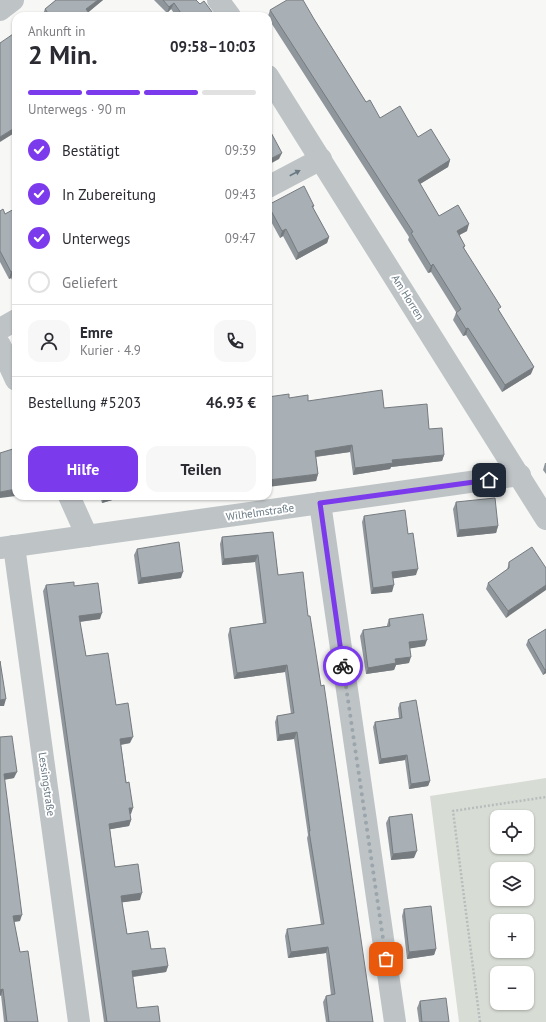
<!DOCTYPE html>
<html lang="de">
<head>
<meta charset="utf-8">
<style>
  :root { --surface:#fff; --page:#f7f7f7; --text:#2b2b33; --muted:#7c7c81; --line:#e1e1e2; --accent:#7c3aed }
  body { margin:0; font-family:"PT Sans",sans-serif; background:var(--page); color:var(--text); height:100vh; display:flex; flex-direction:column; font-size:15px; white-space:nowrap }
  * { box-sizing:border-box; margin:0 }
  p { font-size:13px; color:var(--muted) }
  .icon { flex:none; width:22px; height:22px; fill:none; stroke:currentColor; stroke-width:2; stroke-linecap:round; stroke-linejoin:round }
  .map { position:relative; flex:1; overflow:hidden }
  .drawer { position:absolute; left:12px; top:12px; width:260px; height:488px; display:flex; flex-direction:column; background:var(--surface); border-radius:12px; box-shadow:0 1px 3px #0004 }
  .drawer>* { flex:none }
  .fabs { position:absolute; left:490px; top:810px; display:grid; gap:8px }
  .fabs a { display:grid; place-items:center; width:44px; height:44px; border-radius:8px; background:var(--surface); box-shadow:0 1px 3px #0004; font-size:20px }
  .pin { position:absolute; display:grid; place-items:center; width:34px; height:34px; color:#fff; margin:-17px; border-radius:8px; box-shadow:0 2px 6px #0006 }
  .courier { position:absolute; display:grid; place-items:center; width:40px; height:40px; margin:-20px; border:3px solid #7c3aed; border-radius:50%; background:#fff; color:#222; box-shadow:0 1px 5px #0007 }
  .overview em { font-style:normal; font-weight:600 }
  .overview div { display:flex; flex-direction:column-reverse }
  .overview { display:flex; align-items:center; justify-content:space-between; height:68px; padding:0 16px }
  h1 { font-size:26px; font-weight:600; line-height:30px }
  .bar { display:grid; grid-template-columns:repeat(4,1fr); gap:6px 4px; align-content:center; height:48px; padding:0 16px }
  .bar i { height:5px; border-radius:3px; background:var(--line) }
  .bar .on { background:var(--accent) }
  .bar p { grid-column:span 4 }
  .line { display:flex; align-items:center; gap:10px; padding:0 16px; border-top:1px solid var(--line) }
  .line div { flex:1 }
  .round { display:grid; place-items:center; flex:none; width:42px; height:42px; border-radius:12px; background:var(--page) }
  ol { padding:0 16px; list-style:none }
  li { display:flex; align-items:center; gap:12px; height:44px }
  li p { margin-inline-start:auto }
  li .icon { padding:4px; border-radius:50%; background:var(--accent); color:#fff; stroke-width:4 }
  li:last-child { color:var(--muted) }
  li i { width:22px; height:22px; border:2px solid var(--line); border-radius:50% }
  .action { display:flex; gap:8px; margin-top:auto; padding:8px 16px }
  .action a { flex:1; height:46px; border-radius:12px; background:var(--accent); color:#fff; font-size:16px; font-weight:600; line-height:46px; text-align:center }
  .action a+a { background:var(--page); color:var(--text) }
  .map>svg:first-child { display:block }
  .green { fill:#d7dcd4; fill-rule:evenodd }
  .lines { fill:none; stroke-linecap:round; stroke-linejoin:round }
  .path { stroke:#b9bcbe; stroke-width:2.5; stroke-dasharray:2 2; stroke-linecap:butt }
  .street { stroke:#bec3c6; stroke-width:22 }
  .wall { fill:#90979c }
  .shaded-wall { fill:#767b7f }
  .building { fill:#a8b0b5; stroke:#767b7f }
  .oneway { fill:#687984 }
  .done { stroke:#9aa5ac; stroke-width:4; stroke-dasharray:0 7.2 }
  .route { stroke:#7c3aed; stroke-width:5 }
  .labels { text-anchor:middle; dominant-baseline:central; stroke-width:4; stroke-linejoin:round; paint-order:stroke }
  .street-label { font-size:11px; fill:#687984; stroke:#fff }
</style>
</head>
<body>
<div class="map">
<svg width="546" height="1022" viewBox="0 0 546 1022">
  <rect width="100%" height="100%" fill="#f7f7f5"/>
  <path class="green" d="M546,778V1022H459L430,796ZM497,817H527V847H497ZM497,869H527V899H497ZM497,921H527V951H497ZM497,973H527V1003H497Z"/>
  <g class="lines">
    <path class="path" d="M480,1022L453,811L546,797"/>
    <g class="street">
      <path d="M218,0L230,16"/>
      <path d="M0,10L13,0"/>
      <path d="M268,76L546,519"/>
      <path d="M268,187L321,159"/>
      <path d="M0,329L16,320"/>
      <path d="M0,345L16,380"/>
      <path d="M69,496L87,536"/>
      <path d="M320,503L395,1022"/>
      <path d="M14,546L79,1022"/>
      <path d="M0,548L520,475"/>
    </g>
  </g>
  <g class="wall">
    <path d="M56,0H103L88,12L91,16H42L45,9Z"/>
    <path d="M154,0H196L200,4L215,16H176L171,9L167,13Z"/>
    <path d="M270,10L314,19L366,102L380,118L418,137L450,160L448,167L420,184L439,216L467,231L459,235L465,246L464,248L500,312L531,374L502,392L466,335L463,336L453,320L456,313V312L431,272L428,273L408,240L409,237L268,18V16Z"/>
    <path d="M268,205L314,206L313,208L329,237L327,243L296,260L283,236L280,238L268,216Z"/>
    <path d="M16,208V287L11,278L9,279L0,262V211L5,214Z"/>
    <path d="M289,398L308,401L384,408L429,429L444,455L442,461L391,467L390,469L353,475L350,452L316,457L318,474L316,481Z"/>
    <path d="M545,463H546V474L543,470Z"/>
    <path d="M100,496H126L102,503Z"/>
    <path d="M456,502L498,526L496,533L457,537L453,509Z"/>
    <path d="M364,516L408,534L416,575L393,578L392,592L371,594L362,522Z"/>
    <path d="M273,532L278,575L308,616L373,1022H326L323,1002L326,996L331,995L326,953L288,958L285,936L287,929L321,925L307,838L308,835L294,739L277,741L275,722L277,716L291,714L285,672L234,679L228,635L230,628L263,623L255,562L222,565L220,544L222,537Z"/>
    <path d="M137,549L181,578L138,584L134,555Z"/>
    <path d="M509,562L546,568L506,618L486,589L488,583L507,570Z"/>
    <path d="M46,585L74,586L100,619L80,622L86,656L116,705L130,743L121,745L131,814H130L131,820L129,826L110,829L115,867L140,900L122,902L127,934L151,949L168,966L166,972L133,977L137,1008L160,1022H104L43,591Z"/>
    <path d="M389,619L425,646L410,648L409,663L396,665L394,670L366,674L360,636L363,630L387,626V625Z"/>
    <path d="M546,629V673L543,675L526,645L528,640Z"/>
    <path d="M400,703L430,781L428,786L409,789L405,760L379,764L373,727L375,722L399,718L398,708Z"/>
    <path d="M0,737L14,778L4,780L20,921L14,922L20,952L38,1022H4L1,995L0,996Z"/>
    <path d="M389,817L414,858L391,860L386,823Z"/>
    <path d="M404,909L436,949L434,955L407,959L402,916Z"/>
    <path d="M420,1001L449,1022H419L417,1008Z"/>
  </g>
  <g class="shaded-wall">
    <path d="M98,0H103L84,16L86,9Z"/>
    <path d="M174,3L171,9L167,13L169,7Z"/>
    <path d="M16,127V132L0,142V137Z"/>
    <path d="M282,153L279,159L268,165V160Z"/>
    <path d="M450,160L448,167L415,187L418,180Z"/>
    <path d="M469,224L467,231L454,238L457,231Z"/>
    <path d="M286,229L283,236L280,238L282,231Z"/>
    <path d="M329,237L327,243L296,260L298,253Z"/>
    <path d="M433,264L431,272L428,273L431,266Z"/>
    <path d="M13,271L11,278L9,279L11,272Z"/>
    <path d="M468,328L466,335L463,336L466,329Z"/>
    <path d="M534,367L531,374L502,392L505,385Z"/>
    <path d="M352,445L350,452L313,457L315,451Z"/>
    <path d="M444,455L442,461L391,467L390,469L353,475L355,468L392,460Z"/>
    <path d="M318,474L316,481L268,487V480Z"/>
    <path d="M16,489V496L0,498V492Z"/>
    <path d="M106,496H126L102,503L104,497Z"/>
    <path d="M201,496H214L201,498Z"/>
    <path d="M498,526L496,533L457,537L459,530Z"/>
    <path d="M258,555L255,562L222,565L224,559Z"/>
    <path d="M418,569L416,575L390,579L392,572Z"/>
    <path d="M183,572L181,578L138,584L141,578Z"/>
    <path d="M394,585L392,592L371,594L373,588Z"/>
    <path d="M546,585V590L506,618L508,611Z"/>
    <path d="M102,613L100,619L77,622L79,616Z"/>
    <path d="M427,640L425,646L407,649L409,642Z"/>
    <path d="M411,657L409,663L396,665L394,670L366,674L368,668L395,659Z"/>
    <path d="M287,665L285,672L234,679L237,673Z"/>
    <path d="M546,669V673L543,675L545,670Z"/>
    <path d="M6,699L4,706H0V700Z"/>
    <path d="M297,732L294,739L277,741L279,735Z"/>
    <path d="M133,737L130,743L118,745L120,739Z"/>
    <path d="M407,755L405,760L379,764L381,759Z"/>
    <path d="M17,772L14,778L1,780L4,774Z"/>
    <path d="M430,781L428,786L409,789L411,784Z"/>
    <path d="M129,808H133L131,814L127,815Z"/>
    <path d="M131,820L129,826L106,830L109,824Z"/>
    <path d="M417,851L414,858L391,860L393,854Z"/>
    <path d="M142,893L140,900L118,903L121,896Z"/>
    <path d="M22,915L20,921L11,922L13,916Z"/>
    <path d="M328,947L326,953L288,958L291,952Z"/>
    <path d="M436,949L434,955L407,959L409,952Z"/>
    <path d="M168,966L166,972L130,977L132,971Z"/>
    <path d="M3,989L1,995L0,996V990Z"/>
  </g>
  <g class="building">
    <path d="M56,0H98L86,9L91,16H50L45,9Z"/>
    <path d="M163,0H196L200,4L204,1L215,16H183L174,3L169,7Z"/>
    <path d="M287,0H303L314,19L366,102L370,100L380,118L400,106L418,137L431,129L450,160L418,180L439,216L458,205L469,224L457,231L465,246L463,247L501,307L498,309L534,367L505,385L468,328L466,329L456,313L461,309L433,264L431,266L411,233L413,232L270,10Z"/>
    <path d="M16,32V127L0,137V43Z"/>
    <path d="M268,127L282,153L268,160Z"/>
    <path d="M304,186L314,206H312L329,237L298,253L286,229L282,231L268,205Z"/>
    <path d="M16,208V276L13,271L11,272L0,251V211L3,209L5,214Z"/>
    <path d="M382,390L384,408L427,404L429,429L442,428L444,455L392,460L393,463L355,468L352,445L315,451L318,474L268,480V397L289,394V398L308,395V401Z"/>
    <path d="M16,448V489L0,492V453Z"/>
    <path d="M495,498L498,526L459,530L456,502Z"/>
    <path d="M405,510L408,534L413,533L418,569L392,572L394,585L373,588L364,516Z"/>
    <path d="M273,532L278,575L303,572L308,616H310L321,686L324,685L373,1022H329L326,996L335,994L328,947L291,952L287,929L324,924L309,831H310L297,732L279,735L277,716L294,713L287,665L237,673L230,628L266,623L258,555L224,559L222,537Z"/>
    <path d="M179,542L183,572L141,578L137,549Z"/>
    <path d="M532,547L546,568V585L508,611L488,583L509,568V562Z"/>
    <path d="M74,582V586L98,583L102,613L79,616L86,656L108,653L116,705L128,703L133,737L120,739L126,783L129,782L133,808H129L131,820L109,824L115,867L138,864L142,893L121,896L127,934L148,931L151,949L165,948L168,966L132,971L137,1008L158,1006L160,1022H107L46,585Z"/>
    <path d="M423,614L427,640L409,642L411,657L395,659L396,663L368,668L363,630L390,626L389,619Z"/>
    <path d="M546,629V669L545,670L528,640Z"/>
    <path d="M0,661L6,699L0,700Z"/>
    <path d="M416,700L430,781L411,784L407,755L381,759L375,722L402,718L400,703Z"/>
    <path d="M12,736L17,772L4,774L22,915L13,916L20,952L28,951L38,1022H7L3,989L0,990V737Z"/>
    <path d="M412,814L417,851L393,854L389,817Z"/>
    <path d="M431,906L436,949L409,952L404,909Z"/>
    <path d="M446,998L449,1022H422L420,1001Z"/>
  </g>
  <defs><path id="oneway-solid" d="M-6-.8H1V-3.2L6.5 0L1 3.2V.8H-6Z"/></defs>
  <use class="oneway" href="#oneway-solid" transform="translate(295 173) rotate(-28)"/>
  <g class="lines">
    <path class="done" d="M343,666L386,959"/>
    <path class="route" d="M343,666L320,503L489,480"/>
  </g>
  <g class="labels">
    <g class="street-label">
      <text transform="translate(408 297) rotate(58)">Am Horren</text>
      <text transform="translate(260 512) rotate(-8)">Wilhelmstraße</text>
      <text transform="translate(47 784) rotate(82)">Lessingstraße</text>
    </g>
  </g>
</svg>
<div class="fabs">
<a><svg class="icon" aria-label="locate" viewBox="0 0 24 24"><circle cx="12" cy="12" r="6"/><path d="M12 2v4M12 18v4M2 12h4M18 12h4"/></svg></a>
<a><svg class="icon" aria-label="layers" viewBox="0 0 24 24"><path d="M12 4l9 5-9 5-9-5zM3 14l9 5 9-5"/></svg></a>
<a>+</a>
<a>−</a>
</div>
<div class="pin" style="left:386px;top:959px;background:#ea580c"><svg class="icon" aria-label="bag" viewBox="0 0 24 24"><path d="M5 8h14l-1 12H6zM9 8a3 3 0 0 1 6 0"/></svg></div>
<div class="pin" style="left:489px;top:480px;background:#1f2937"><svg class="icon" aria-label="home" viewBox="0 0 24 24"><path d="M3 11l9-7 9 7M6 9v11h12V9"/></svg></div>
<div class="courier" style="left:343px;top:666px"><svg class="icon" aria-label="bike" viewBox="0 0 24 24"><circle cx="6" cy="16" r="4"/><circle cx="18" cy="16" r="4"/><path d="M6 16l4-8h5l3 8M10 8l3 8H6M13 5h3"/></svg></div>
<section class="drawer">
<div class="overview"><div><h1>2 Min.</h1><p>Ankunft in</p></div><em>09:58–10:03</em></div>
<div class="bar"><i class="on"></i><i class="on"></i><i class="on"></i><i></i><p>Unterwegs · 90 m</p></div>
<ol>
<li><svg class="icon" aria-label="check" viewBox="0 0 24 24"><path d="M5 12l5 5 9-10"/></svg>Bestätigt<p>09:39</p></li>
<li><svg class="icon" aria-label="check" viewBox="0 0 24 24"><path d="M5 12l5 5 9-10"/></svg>In Zubereitung<p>09:43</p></li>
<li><svg class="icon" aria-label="check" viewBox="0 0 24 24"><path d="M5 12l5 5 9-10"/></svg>Unterwegs<p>09:47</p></li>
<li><i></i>Geliefert</li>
</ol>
<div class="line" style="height:72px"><a class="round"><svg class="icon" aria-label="person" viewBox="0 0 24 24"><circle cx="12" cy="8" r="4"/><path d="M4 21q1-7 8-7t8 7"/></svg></a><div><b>Emre</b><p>Kurier · 4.9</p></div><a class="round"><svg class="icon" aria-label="phone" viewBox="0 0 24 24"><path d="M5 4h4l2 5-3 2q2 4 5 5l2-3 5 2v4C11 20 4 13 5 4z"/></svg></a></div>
<div class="line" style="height:52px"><div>Bestellung #5203</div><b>46.93 €</b></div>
<div class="action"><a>Hilfe</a><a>Teilen</a></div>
</section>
</div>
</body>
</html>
